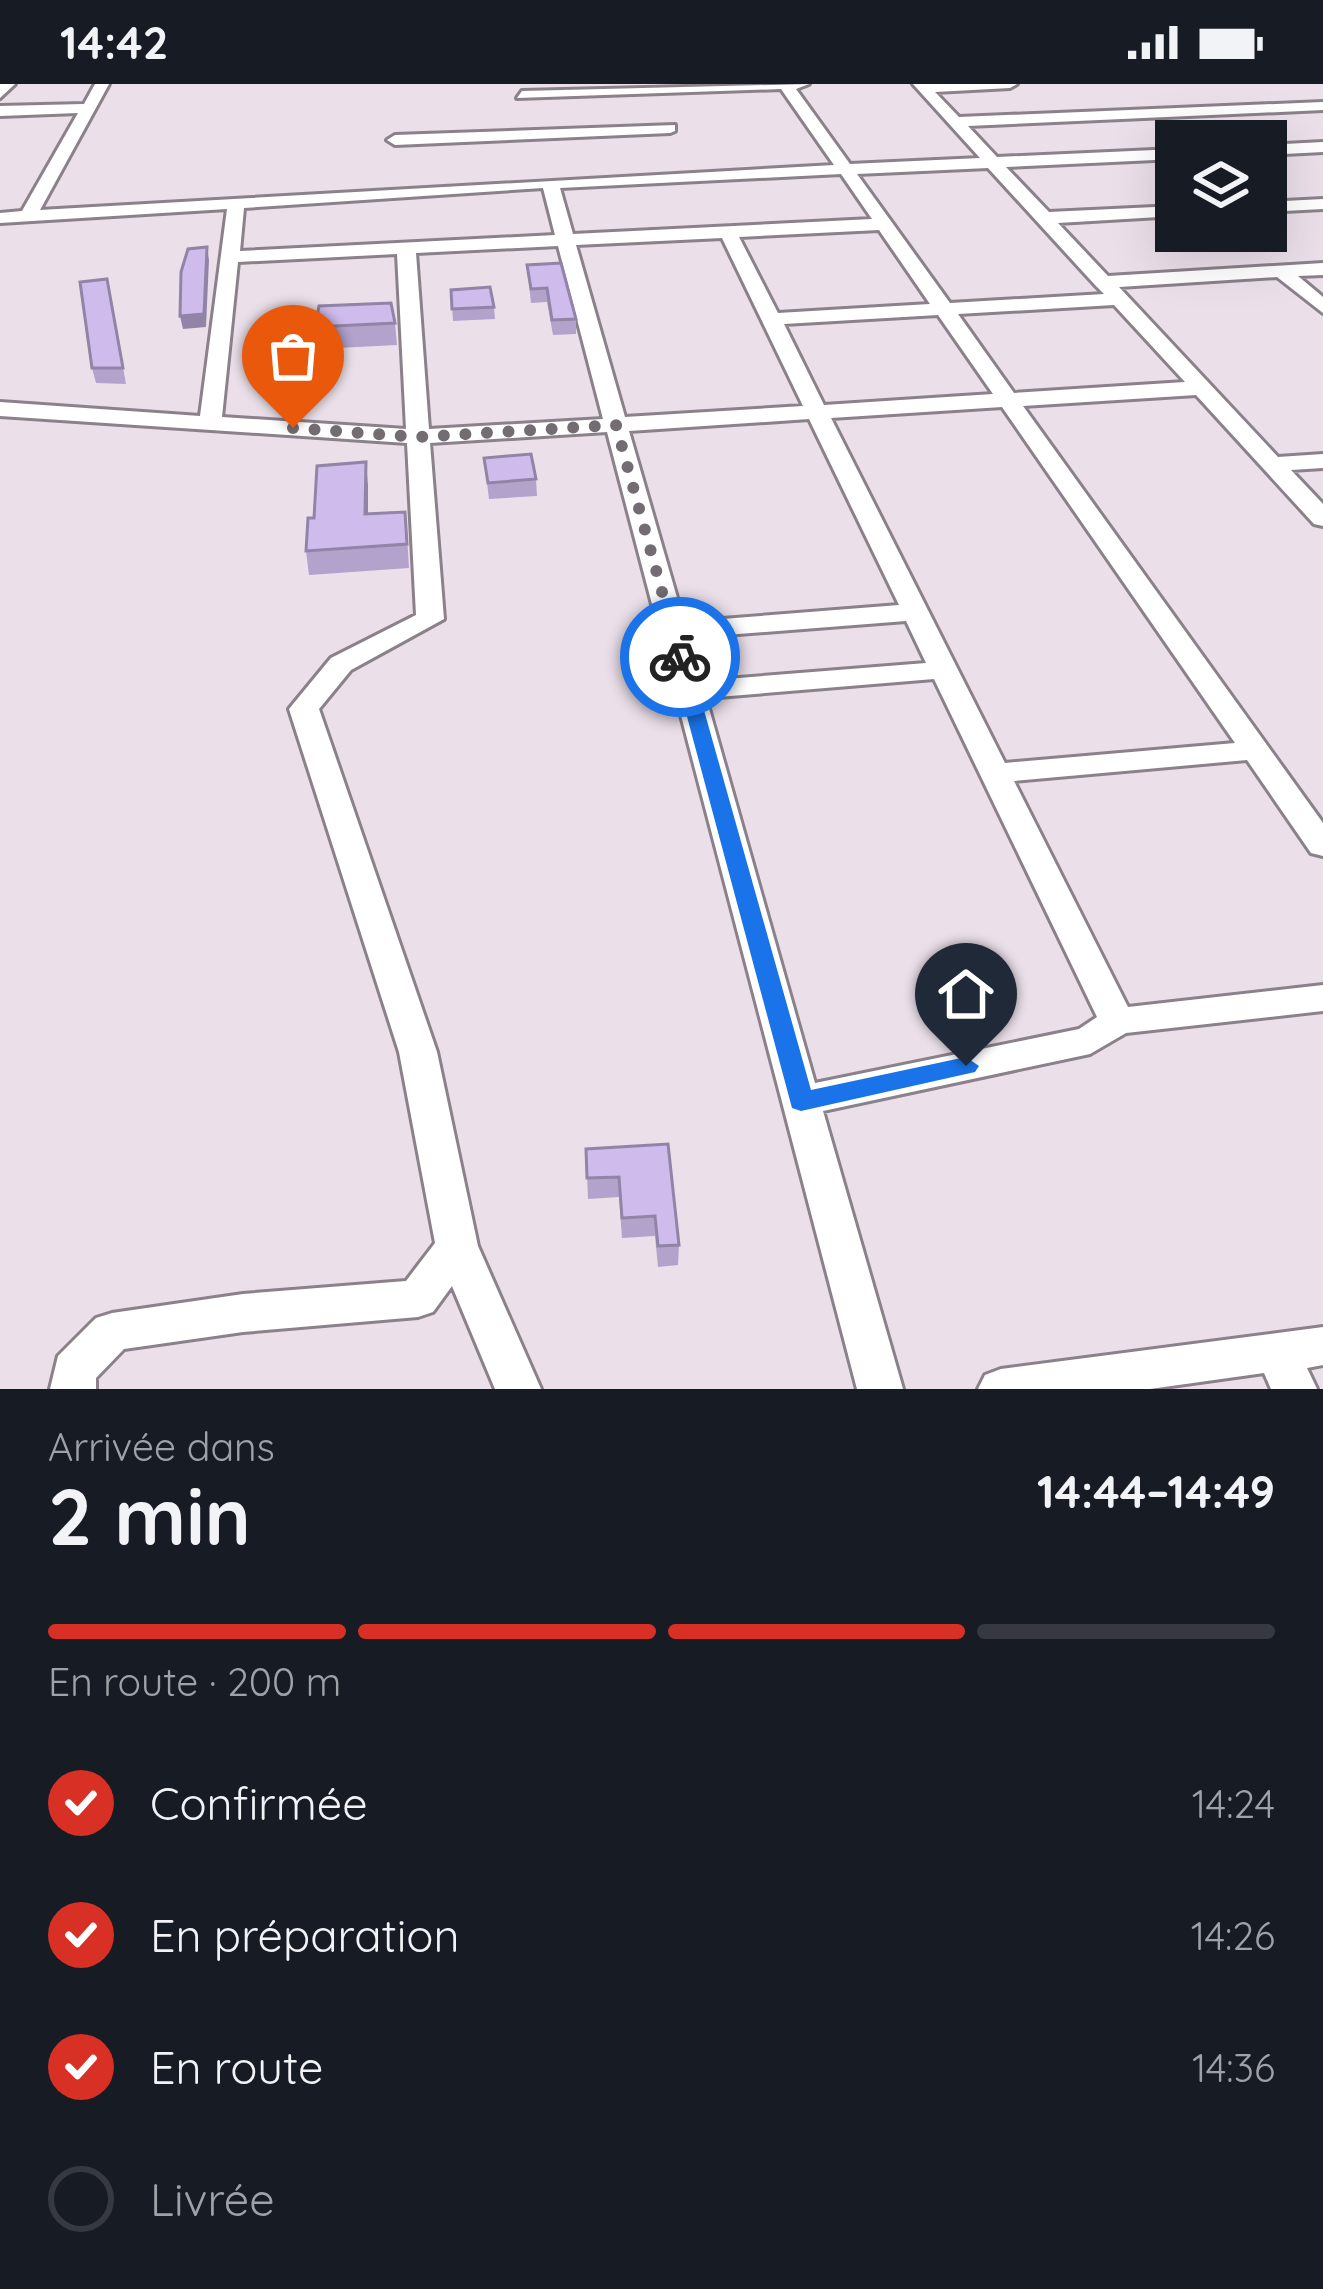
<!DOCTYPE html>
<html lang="fr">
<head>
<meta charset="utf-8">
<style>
  :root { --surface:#171b24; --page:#20242c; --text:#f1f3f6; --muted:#9ea1a6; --line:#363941; --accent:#d93025 }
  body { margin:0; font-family:Quicksand,sans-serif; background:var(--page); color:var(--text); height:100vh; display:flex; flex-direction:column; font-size:45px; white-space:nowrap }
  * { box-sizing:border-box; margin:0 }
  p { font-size:39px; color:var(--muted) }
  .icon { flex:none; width:66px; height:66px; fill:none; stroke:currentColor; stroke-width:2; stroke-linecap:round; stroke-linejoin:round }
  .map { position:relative; height:1305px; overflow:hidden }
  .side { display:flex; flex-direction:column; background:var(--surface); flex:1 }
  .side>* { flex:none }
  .tools { position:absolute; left:1155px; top:36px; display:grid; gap:24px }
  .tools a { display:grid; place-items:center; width:132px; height:132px; border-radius:0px; background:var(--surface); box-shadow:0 12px 48px #0002; font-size:60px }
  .pin { position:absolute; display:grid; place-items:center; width:102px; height:102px; color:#fff; margin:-123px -51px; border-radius:50% 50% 50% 0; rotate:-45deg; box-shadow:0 0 12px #0007 }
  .pin .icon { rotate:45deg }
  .courier { position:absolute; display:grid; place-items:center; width:120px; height:120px; margin:-60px; border:9px solid #1a73e8; border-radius:50%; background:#fff; color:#222; box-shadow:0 3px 15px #0007 }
  .overview em { font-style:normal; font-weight:700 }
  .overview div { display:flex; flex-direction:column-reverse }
  .overview { display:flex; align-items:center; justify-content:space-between; height:204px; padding:0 48px }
  h1 { font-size:78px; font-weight:700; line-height:90px }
  .bar { display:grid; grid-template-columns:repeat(4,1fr); gap:18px 12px; align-content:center; height:144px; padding:0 48px }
  .bar i { height:15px; border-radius:9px; background:var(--line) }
  .bar .selected { background:var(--accent) }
  .bar p { grid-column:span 4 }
  ol { padding:0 48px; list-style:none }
  li { display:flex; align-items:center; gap:36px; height:132px }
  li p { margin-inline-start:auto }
  li .icon { padding:12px; border-radius:50%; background:var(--accent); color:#fff; stroke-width:4 }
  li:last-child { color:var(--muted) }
  li i { width:66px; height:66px; border:6px solid var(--line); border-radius:50% }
  .status { display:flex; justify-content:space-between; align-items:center; height:84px; padding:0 60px; background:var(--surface); direction:ltr }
  .status svg { height:33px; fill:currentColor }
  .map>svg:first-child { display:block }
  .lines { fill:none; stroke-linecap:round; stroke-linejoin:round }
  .minor-casing { stroke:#8b818a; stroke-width:6 }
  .minor { fill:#fff; fill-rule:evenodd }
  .wall { fill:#b2a2cc }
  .shaded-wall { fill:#9184a6 }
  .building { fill:#cfbced; stroke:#9184a6; stroke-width:3 }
  .route { fill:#1a73e8 }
  .done { stroke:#736c72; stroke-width:12; stroke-dasharray:0 21.6 }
</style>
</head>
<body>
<div class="status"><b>14:42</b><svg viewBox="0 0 49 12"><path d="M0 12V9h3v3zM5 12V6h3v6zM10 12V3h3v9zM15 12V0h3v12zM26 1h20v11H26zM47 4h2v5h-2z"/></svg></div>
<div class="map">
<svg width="1323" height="1305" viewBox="0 0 1323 1305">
  <rect width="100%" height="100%" fill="#ebe0ea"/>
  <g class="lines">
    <g class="minor-casing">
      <g id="minor">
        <path d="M0,0H15L0,14Z"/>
        <path d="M95,0H109L40,126L834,81L781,5L517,14L522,7L809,0L796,5L850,80L980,74L913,0H1017L1010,4L935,8L959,33L1323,18V26L968,42L997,73L1176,65V75L1006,83L1049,128L1176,122V132L1058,139L1108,192L1323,179V191L1298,192L1323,213V229L1277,193L1119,203L1278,373L1323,370V384L1291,386L1323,420V442L1314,440L1196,311L1023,322L1323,739V772L1311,769L1247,676L1014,697L1128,923L1323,901V927L1126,949L1090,970L823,1027L903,1305H857L607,348L430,359L444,535L351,586L319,625L437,968L478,1162L541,1305H495L452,1202L433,1228L418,1233L243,1248L124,1265L96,1294V1305H50L58,1272L96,1234L112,1229L243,1210L406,1197L435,1159L399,968L289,625L331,574L416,531L407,359L0,332V318L200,332L227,125L0,139V129L22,127L78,29L0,32V22L84,20ZM988,84L1096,202L1104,210L950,219L857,90ZM841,90L872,135L573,150L560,104ZM543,104L555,151L240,167L244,124ZM879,146L930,220L778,229L739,153ZM722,154L803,322L625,333L576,161ZM558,162L603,335L429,345L416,169ZM397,170L406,345L222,333L238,178ZM1114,221L1185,298L1014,309L958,230ZM938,231L993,310L824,321L784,240ZM1002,323L1235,659L1005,679L831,334ZM809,335L899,521L684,538L629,347ZM906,537L926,579L701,597L688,554ZM934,595L1097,933L1079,945L815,999L706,614Z"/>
        <path d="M675,41V47L670,49L395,61L387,56L395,51Z"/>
        <path d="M1323,58V68L1266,71V61Z"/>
        <path d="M1323,115V125L1266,128V118Z"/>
        <path d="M1323,1243V1281L1307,1284L1317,1305H1271L1264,1289L1150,1305H978L985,1291L1001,1285Z"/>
      </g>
    </g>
    <use href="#minor" class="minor"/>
  </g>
  <g class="wall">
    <path d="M527,181L576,235V250L553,251L547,218L531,219Z"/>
    <path d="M107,195L126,300L96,299L92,284Z"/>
    <path d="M451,206L494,223L495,235L453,237Z"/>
    <path d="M395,239L397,261L318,265L315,243Z"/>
    <path d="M484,374L536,395L537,412L489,415Z"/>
    <path d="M366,378L368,430L407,451L409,484L309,491L306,467L314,434Z"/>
    <path d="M668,1060L679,1161L678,1181L658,1183L655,1152L622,1154L619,1113L588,1115L586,1065Z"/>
  </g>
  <g class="shaded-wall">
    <path d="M207,163L209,176L206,243L183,245L180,232Z"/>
    <path d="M366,378L368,401V454L365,430Z"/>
  </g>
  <g class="building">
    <path d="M207,163L204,230L180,232L181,188L188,165Z"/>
    <path d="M561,179L576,235L552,236L547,204L531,205L527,181Z"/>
    <path d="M107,195L123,284H92L80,198Z"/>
    <path d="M490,203L494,223L452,225L451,206Z"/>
    <path d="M391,219L395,239L315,243L319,222Z"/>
    <path d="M531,370L536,395L488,399L484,374Z"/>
    <path d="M366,378L365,430L405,428L407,460L306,467L308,434H314L317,382Z"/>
    <path d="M668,1060L679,1161L658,1162L655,1132L622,1134L619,1093L587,1094L586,1065Z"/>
  </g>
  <path class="route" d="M680,567L689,573L811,1006L966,973L979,982L975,988L801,1027L792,1024L671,573Z"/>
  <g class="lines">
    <path class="done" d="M293,344L418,353L616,341L680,573"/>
  </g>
</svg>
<div class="tools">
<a><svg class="icon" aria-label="layers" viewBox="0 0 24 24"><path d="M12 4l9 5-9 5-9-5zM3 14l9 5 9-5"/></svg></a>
</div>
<div class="pin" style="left:293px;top:344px;background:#ea580c"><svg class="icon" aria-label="bag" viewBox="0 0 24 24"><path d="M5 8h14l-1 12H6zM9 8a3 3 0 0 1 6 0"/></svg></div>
<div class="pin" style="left:966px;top:982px;background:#1f2937"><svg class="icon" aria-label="home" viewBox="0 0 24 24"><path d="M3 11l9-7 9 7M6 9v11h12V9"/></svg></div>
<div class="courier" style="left:680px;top:573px"><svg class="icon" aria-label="bike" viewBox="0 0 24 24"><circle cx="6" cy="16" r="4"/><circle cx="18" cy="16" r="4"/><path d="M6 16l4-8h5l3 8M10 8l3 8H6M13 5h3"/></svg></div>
</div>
<section class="side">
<div class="overview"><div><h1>2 min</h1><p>Arrivée dans</p></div><em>14:44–14:49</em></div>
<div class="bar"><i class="selected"></i><i class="selected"></i><i class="selected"></i><i></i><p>En route · 200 m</p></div>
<ol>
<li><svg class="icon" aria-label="check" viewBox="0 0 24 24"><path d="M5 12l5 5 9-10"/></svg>Confirmée<p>14:24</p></li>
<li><svg class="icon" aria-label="check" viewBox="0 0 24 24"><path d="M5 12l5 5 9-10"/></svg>En préparation<p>14:26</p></li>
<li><svg class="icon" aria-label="check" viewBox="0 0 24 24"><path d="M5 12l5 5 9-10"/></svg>En route<p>14:36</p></li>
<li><i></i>Livrée</li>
</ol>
</section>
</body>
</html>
